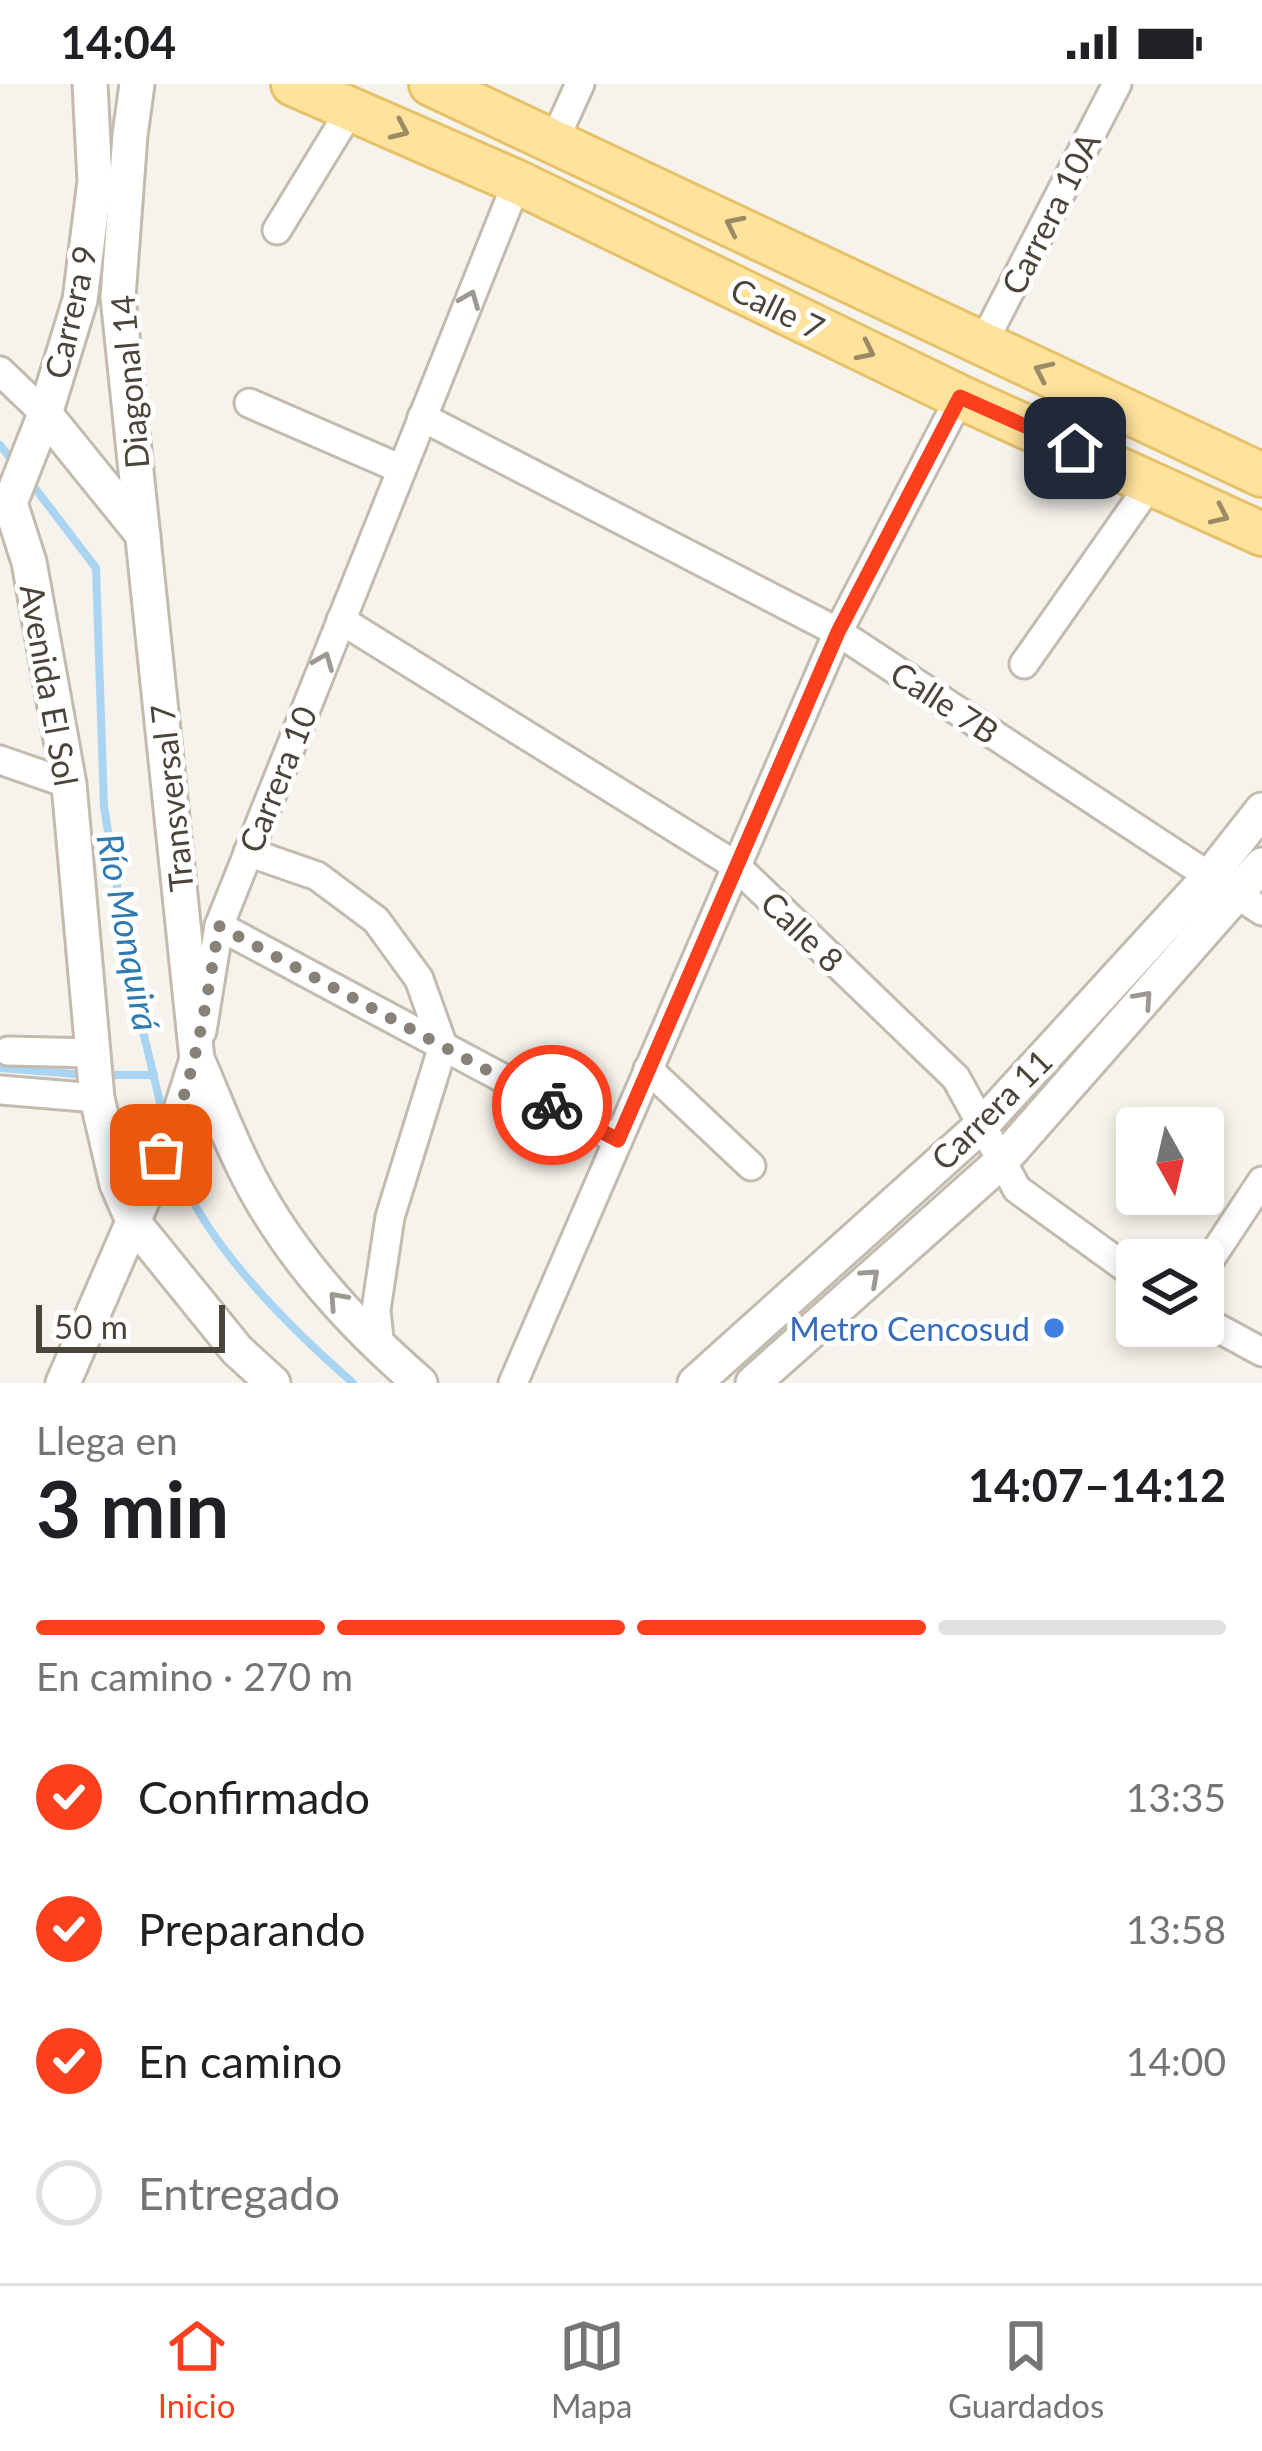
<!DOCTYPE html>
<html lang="es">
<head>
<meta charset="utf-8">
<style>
  :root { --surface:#fff; --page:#f6f6f6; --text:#202124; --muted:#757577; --line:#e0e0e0; --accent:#fc3f1d }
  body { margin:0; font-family:Lato,sans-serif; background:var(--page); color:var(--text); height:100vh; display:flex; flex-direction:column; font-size:45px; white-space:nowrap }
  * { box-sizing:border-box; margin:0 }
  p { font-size:39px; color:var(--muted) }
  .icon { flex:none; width:66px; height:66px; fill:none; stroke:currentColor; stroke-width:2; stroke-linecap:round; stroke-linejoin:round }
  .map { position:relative; height:1299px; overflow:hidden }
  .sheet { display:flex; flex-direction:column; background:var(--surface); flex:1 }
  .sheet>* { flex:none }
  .needle { width:78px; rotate:172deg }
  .fabs { position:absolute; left:1116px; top:1023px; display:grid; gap:24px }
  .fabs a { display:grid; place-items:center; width:108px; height:108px; border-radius:12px; background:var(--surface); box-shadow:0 6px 18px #0003; font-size:60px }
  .scale { position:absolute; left:36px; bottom:30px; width:189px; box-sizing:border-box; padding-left:12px; border:6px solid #4b4439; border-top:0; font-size:33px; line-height:42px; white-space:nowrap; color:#4b4439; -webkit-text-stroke:9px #fff; paint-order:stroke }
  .pin { position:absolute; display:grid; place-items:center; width:102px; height:102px; color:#fff; margin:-51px; border-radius:24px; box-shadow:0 6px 18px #0006 }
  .courier { position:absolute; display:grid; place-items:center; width:120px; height:120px; margin:-60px; border:9px solid #fc3f1d; border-radius:50%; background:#fff; color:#222; box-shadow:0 3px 15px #0007 }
  .overview em { font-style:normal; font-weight:700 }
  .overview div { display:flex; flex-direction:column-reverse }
  .overview { display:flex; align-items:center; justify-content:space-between; height:204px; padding:0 36px }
  h1 { font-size:78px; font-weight:700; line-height:90px }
  .bar { display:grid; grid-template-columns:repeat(4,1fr); gap:18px 12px; align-content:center; height:144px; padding:0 36px }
  .bar i { height:15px; border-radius:9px; background:var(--line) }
  .bar .on { background:var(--accent) }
  .bar p { grid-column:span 4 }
  ol { padding:0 36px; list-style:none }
  li { display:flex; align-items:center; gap:36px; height:132px }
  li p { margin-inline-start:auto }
  li .icon { padding:12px; border-radius:50%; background:var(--accent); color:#fff; stroke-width:4 }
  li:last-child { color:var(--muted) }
  li i { width:66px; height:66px; border:6px solid var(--line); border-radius:50% }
  .status { display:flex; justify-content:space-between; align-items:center; height:84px; padding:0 60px; background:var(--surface); direction:ltr }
  .status svg { height:33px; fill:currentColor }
  .menu { display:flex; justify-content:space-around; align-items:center; height:168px; border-top:3px solid var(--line); background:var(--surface); font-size:33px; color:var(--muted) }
  .menu a { display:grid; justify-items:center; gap:6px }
  .menu .on { color:var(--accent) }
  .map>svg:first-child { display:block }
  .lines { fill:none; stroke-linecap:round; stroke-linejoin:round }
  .stream { stroke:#a9d4f2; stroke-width:8 }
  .minor-casing { stroke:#c2bbae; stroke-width:33 }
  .tertiary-casing { stroke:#c2bbae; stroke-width:39 }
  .primary-casing { stroke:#e6c16a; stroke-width:48 }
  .minor { stroke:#fff; stroke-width:27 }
  .tertiary { stroke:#fff; stroke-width:33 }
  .primary { stroke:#ffe39c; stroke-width:42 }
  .oneway { stroke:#9c8c66 }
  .oneway2 { stroke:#9c9892 }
  .done { stroke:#878178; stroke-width:12; stroke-dasharray:0 21.6 }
  .route { stroke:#fc3f1d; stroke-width:15 }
  .shop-dot { fill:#3f7fe0; stroke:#fff; stroke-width:4.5 }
  .labels { text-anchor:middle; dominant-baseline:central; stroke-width:10; stroke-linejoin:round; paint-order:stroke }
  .street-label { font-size:33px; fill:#4b4439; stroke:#fff }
  .shop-label { font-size:33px; fill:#366cbe; stroke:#fff; text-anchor:end }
  .water-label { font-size:36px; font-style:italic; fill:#2e7ab2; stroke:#fff }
</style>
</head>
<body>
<div class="status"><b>14:04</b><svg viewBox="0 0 49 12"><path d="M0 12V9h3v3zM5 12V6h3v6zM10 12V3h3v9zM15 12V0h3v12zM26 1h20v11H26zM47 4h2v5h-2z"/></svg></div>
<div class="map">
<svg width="1262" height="1299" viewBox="0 0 1262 1299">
  <rect width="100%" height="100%" fill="#f6f3ec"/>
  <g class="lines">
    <g class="stream">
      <path d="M0,361L14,379"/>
      <path d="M28,395L96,484L104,723L136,918L164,1035"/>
      <path d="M0,984L88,991"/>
      <path d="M103,991H154"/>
      <path d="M173,1073C200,1156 288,1242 353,1299"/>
    </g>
    <g class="minor-casing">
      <g id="minor">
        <path d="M555,55L580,0"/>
        <path d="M277,146L351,25"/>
        <path d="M983,259L1117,0"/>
        <path d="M0,287L45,330"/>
        <path d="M249,319L401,385"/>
        <path d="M422,333L838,548L1262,827"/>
        <path d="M341,536L735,781L956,994L1017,1105L1137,1192"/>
        <path d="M1024,580L1151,399"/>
        <path d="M0,676L69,700"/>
        <path d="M248,768L317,792L376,836L419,895L443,962L390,1133L376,1226L380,1265"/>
        <path d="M219,842L618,1056"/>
        <path d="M202,947L219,842L517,98"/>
        <path d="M8,967L95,969"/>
        <path d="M648,985L751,1082"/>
        <path d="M0,1006L97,1014"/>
        <path d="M1203,1186L1262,1097"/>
        <path d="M1203,1236L1262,1268"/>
        <path d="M513,1299L838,548L960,313"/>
      </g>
    </g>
    <g class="tertiary-casing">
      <g id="tertiary">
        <path d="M90,0L95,97L80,216L45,330L10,419L29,478L69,700L97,1014L117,1100L134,1139L237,1266L273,1299"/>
        <path d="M137,0L130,51L118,213L197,975C212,1009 225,1044 241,1077C281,1162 349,1238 420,1299"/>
        <path d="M45,330L143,451"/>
        <path d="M63,1299L179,1032L197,975"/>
        <path d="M695,1299L982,1041L1210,792L1262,726"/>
        <path d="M753,1299L1002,1077L1262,781"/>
      </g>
    </g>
    <g class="primary-casing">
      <g id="primary">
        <path d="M293,0L517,98L960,313L1262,450"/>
        <path d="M431,0L1262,391"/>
      </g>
    </g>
    <use href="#minor" class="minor"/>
    <use href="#tertiary" class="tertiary"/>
    <use href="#primary" class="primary"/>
  </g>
  <defs><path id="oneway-chevron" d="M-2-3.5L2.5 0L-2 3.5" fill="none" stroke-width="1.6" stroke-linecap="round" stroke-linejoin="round" transform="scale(3)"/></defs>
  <g class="oneway">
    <use href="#oneway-chevron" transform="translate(400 46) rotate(24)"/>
    <use href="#oneway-chevron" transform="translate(734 141) rotate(-154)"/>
    <use href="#oneway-chevron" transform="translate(866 267) rotate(26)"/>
    <use href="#oneway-chevron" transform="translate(1043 287) rotate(-155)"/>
    <use href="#oneway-chevron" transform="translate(1220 431) rotate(25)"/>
  </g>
  <g class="oneway2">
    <use href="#oneway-chevron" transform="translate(470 215) rotate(-68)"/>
    <use href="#oneway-chevron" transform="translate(324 577) rotate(-68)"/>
    <use href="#oneway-chevron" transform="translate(1144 915) rotate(-48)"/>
    <use href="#oneway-chevron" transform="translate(871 1193) rotate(-42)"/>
    <use href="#oneway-chevron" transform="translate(337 1216) rotate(-132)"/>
  </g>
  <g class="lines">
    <path class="done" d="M161,1071C196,995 205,924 219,842L552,1021"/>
    <path class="route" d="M552,1021L618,1056L838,548L960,313L1075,364"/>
  </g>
  <circle class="shop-dot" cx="1054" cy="1244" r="12"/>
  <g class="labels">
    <g class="street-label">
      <text transform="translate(1050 129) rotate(-63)">Carrera 10A</text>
      <text transform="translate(778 224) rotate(26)">Calle 7</text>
      <text transform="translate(70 228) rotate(-77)">Carrera 9</text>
      <text transform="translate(129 298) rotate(-95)">Diagonal 14</text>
      <text transform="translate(50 601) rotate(80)">Avenida El Sol</text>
      <text transform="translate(945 618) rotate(33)">Calle 7B</text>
      <text transform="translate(277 695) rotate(-68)">Carrera 10</text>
      <text transform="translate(171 714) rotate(-96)">Transversal 7</text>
      <text transform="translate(803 847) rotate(44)">Calle 8</text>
      <text transform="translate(991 1025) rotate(-45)">Carrera 11</text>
    </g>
    <g class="shop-label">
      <text x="1030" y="1244">Metro Cencosud</text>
    </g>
    <g class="water-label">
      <text transform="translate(129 848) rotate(79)">Río Monquirá</text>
    </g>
  </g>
</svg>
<div class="fabs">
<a><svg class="needle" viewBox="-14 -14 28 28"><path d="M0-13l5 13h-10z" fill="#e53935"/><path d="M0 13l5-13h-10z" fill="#757577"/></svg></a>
<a><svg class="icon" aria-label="layers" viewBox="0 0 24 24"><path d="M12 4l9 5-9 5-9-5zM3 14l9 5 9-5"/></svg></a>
</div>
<div class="scale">50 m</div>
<div class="pin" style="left:161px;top:1071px;background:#ea580c"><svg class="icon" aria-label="bag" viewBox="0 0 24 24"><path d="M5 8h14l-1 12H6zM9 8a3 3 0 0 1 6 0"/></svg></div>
<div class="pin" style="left:1075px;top:364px;background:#1f2937"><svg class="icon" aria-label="home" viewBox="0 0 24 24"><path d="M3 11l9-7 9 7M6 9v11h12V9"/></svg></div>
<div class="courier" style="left:552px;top:1021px"><svg class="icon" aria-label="bike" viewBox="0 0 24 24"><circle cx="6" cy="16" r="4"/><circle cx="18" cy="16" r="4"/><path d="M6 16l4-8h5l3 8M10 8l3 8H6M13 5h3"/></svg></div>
</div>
<section class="sheet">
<div class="overview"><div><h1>3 min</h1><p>Llega en</p></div><em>14:07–14:12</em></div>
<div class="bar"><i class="on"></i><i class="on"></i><i class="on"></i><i></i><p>En camino · 270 m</p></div>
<ol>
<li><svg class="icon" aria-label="check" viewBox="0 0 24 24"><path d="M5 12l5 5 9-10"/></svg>Confirmado<p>13:35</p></li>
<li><svg class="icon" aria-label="check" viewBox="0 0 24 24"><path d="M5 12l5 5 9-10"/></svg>Preparando<p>13:58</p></li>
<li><svg class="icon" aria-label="check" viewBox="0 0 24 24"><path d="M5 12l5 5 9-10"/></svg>En camino<p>14:00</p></li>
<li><i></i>Entregado</li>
</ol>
</section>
<nav class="menu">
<a class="on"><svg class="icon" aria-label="home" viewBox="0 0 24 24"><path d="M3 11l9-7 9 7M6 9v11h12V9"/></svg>Inicio</a>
<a><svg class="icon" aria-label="map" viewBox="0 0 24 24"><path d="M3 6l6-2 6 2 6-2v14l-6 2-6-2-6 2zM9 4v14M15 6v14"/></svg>Mapa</a>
<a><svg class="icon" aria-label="saved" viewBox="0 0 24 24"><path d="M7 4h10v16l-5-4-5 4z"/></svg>Guardados</a>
</nav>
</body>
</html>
